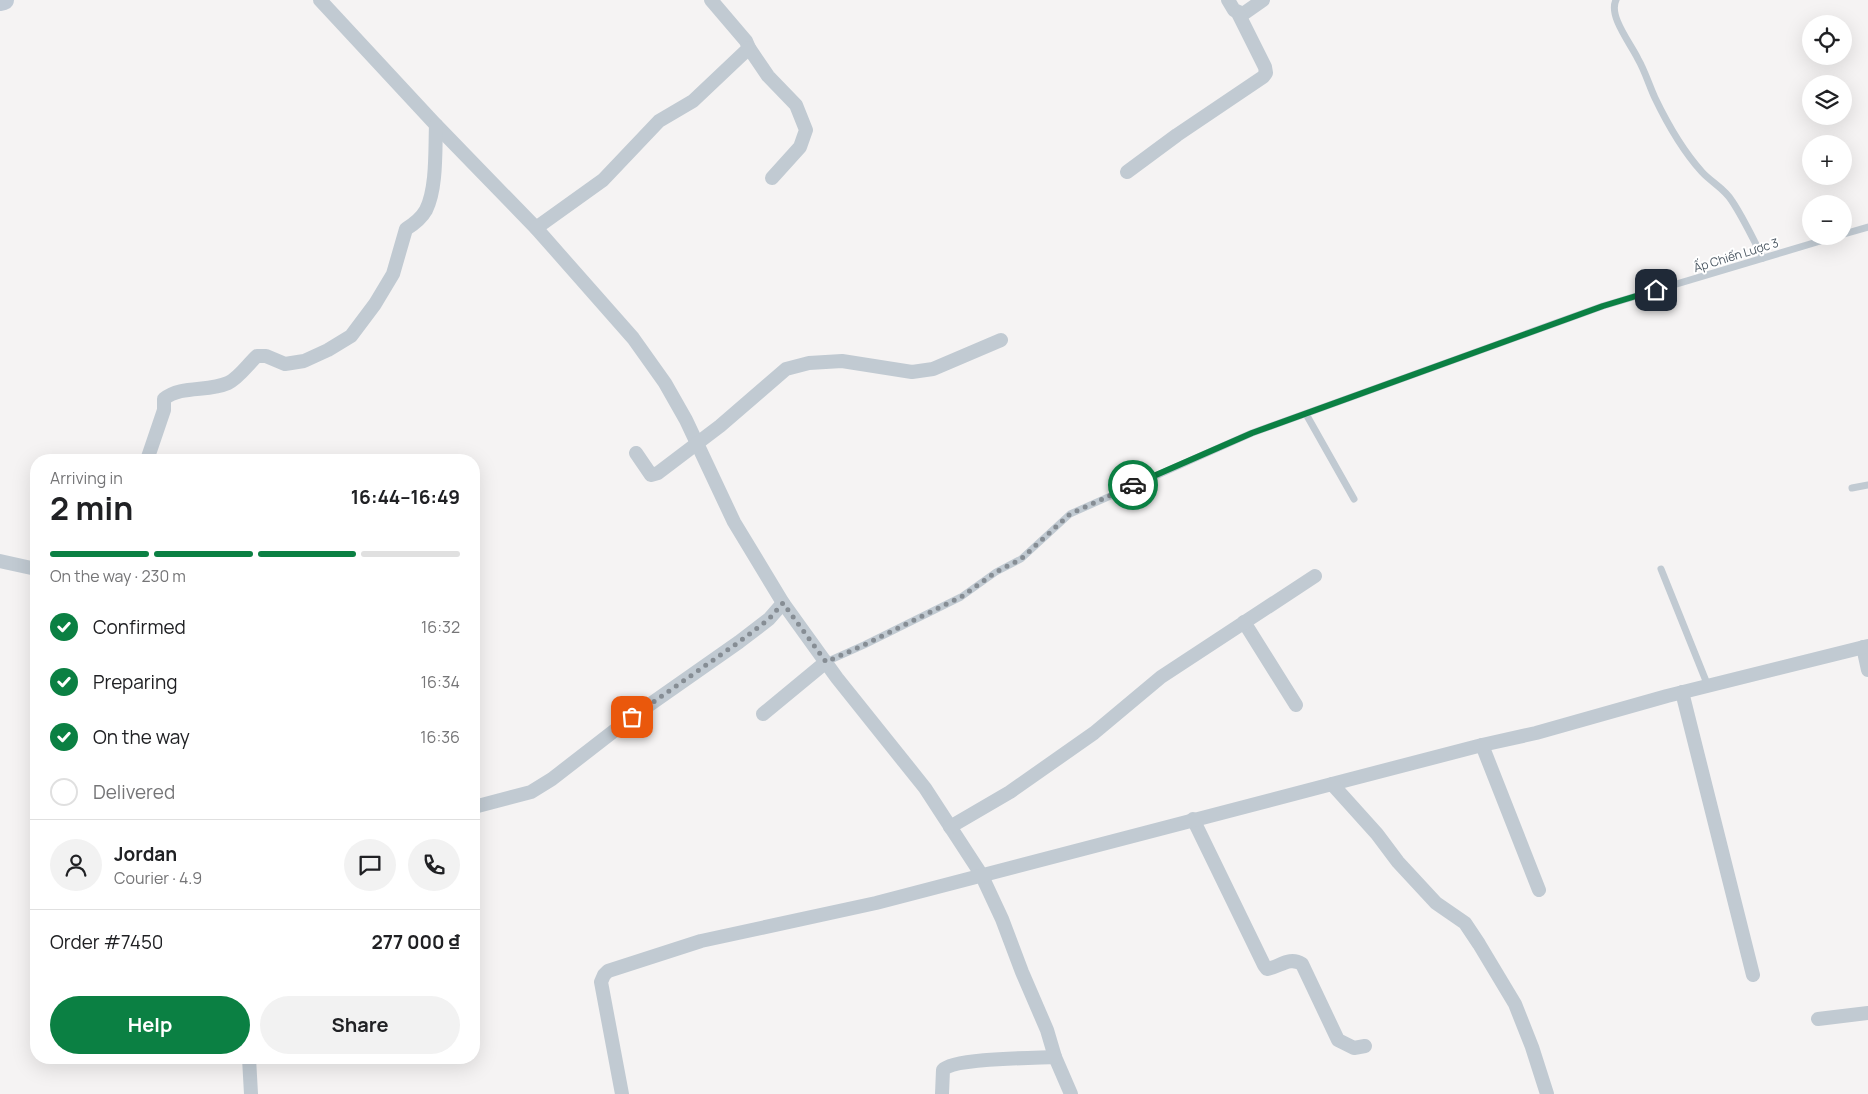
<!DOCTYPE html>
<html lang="en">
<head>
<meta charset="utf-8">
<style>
  :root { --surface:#fff; --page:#f2f2f2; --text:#202124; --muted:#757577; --line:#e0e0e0; --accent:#0b8043 }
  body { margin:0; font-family:Manrope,sans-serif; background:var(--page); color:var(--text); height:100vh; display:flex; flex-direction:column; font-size:19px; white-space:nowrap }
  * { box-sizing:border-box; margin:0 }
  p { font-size:16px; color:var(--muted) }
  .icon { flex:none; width:28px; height:28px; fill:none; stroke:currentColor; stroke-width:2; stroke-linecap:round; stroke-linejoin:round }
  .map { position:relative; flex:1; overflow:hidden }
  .side { position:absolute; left:30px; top:454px; width:450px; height:610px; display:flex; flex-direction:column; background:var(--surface); border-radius:20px; box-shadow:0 5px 20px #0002 }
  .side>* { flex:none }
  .buttons { position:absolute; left:1802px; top:15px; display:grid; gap:10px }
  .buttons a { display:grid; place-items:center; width:50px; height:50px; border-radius:50%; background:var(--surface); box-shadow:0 5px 20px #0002; font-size:25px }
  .pin { position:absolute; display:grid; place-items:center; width:42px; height:42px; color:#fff; margin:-21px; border-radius:10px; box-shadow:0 2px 8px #0006 }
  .courier { position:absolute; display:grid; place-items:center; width:50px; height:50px; margin:-25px; border:4px solid #0b8043; border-radius:50%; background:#fff; color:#222; box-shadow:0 1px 6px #0007 }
  .head em { font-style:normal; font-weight:700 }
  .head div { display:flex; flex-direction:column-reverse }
  .head { display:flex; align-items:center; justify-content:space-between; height:85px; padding:0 20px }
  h1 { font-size:32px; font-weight:700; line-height:38px }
  .bar { display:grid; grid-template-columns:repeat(4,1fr); gap:8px 5px; align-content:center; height:60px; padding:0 20px }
  .bar i { height:6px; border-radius:4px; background:var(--line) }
  .bar .selected { background:var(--accent) }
  .bar p { grid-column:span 4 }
  .line { display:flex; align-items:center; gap:12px; padding:0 20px; border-top:1px solid var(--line) }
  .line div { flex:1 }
  .round { display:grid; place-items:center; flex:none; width:52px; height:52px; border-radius:26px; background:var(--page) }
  ol { padding:0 20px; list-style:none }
  li { display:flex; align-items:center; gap:15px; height:55px }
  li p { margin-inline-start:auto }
  li .icon { padding:5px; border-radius:50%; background:var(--accent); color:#fff; stroke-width:4 }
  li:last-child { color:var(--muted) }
  li i { width:28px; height:28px; border:2px solid var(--line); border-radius:50% }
  .action { display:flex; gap:10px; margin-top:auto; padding:10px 20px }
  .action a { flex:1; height:58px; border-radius:30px; background:var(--accent); color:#fff; font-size:20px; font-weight:700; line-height:58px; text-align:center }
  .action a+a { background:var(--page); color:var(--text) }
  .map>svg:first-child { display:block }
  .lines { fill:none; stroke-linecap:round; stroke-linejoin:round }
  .service { stroke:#c1cad2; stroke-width:7 }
  .minor { stroke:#c1cad2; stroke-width:14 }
  .secondary { stroke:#c1cbd6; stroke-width:20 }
  .done { stroke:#868d94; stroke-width:5; stroke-dasharray:0 9 }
  .route { stroke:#0b8043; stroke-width:6 }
  .labels { text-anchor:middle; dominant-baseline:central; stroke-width:4; stroke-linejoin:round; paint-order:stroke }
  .street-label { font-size:12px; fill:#4a5661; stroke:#fff }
</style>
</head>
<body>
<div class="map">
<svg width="1868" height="1094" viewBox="0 0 1868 1094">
  <rect width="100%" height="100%" fill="#f5f3f3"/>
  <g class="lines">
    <g class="service">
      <path d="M1616,0C1608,16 1631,44 1638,59C1645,71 1649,85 1655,98C1667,123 1683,151 1702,172C1711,182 1725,189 1732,201C1744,219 1753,239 1763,258"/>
      <path d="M1844,234L1868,227"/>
      <path d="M1306,414L1354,499"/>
      <path d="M1852,488L1868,485"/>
      <path d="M1661,569L1708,686"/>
      <path d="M826,662L864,645L961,597L996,572L1021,559L1070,514L1252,433L1603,306L1837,236"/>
    </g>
    <g class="minor">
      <path d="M320,0L436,125L536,228L633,338L665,383L686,420L734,522L783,603L837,678L925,788L981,874L1002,919L1022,972L1047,1030L1055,1057L1071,1094"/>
      <path d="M711,0L746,41L749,48L768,76L796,105L806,130L800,147L772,178"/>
      <path d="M1228,0L1234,10L1243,14L1263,0"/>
      <path d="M1127,172L1177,135L1263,77L1266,73L1265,67L1238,13"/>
      <path d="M536,228L603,180L659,121L693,101L749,48"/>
      <path d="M636,453L651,475L658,473L720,426L786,369L809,363L842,361L912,372L933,369L1001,340"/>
      <path d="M147,460L164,410V399C181,385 208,392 228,383C239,378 248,364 257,356H266L285,364L304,361L328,350L351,336L375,304L393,274L406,229C414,224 421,219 426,210C437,188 435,150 436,125"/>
      <path d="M0,561L36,569"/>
      <path d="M1244,622L1296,705"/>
      <path d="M1863,647L1868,670"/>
      <path d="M1682,692L1753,975"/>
      <path d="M763,714L826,662"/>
      <path d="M1482,745L1539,890"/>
      <path d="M1332,784L1482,745L1536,733L1667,696L1868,646"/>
      <path d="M474,807L531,792L552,779L632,717L739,642L769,619L783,603"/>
      <path d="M1193,819L1264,965L1267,969C1280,967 1289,956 1302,964L1338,1040L1354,1048L1365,1046"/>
      <path d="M950,827L1010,792L1094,733L1161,677L1315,576"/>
      <path d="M1818,1019L1868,1013"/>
      <path d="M249,1058L251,1094"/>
      <path d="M622,1094L601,982L604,975L608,971L701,941L876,903L1332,784L1377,834L1398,862L1436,903L1465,923L1479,944L1515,1004L1532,1047L1547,1094"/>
      <path d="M942,1094L943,1070C953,1058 1037,1058 1055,1057"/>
    </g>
    <path class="secondary" d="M0,1L4,0"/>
  </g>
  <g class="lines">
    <path class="done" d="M632,717L739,642L769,619L783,603L826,662L864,645L961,597L996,572L1021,559L1070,514L1133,485"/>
    <path class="route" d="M1133,485L1252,433L1603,306L1656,290"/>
  </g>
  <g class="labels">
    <g class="street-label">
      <text transform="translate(1736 255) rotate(-17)">Ấp Chiến Lược 3</text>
    </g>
  </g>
</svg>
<div class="buttons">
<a><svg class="icon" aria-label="locate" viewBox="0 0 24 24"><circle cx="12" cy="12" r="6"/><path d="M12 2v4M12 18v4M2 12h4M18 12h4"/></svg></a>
<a><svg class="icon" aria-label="layers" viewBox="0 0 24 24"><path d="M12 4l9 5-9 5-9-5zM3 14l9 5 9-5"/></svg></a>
<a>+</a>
<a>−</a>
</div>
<div class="pin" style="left:632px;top:717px;background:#ea580c"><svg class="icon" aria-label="bag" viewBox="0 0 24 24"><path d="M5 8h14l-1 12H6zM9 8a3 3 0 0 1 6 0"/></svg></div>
<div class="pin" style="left:1656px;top:290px;background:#1f2937"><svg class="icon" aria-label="home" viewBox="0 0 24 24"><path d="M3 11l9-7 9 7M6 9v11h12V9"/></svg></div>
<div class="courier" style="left:1133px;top:485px"><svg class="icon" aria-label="car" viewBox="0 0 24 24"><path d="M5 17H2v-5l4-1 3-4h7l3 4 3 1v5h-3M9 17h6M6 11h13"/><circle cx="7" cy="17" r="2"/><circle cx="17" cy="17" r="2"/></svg></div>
<section class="side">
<div class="head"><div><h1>2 min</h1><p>Arriving in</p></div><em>16:44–16:49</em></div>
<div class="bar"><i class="selected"></i><i class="selected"></i><i class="selected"></i><i></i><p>On the way · 230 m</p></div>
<ol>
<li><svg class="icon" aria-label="check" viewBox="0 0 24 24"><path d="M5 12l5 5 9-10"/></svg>Confirmed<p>16:32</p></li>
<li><svg class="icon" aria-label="check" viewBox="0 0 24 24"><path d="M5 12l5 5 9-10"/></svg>Preparing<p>16:34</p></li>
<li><svg class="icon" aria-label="check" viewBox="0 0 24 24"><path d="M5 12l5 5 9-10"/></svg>On the way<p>16:36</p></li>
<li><i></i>Delivered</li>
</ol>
<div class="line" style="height:90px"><a class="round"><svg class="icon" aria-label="person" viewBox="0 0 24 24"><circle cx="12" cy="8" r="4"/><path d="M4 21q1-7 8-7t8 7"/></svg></a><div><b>Jordan</b><p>Courier · 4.9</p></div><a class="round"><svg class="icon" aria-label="chat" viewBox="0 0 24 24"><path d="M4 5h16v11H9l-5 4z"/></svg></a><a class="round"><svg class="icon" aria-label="phone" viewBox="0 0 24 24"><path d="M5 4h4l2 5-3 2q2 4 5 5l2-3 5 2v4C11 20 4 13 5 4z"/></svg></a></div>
<div class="line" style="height:65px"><div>Order #7450</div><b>277 000 ₫</b></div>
<div class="action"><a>Help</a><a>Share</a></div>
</section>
</div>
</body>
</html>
